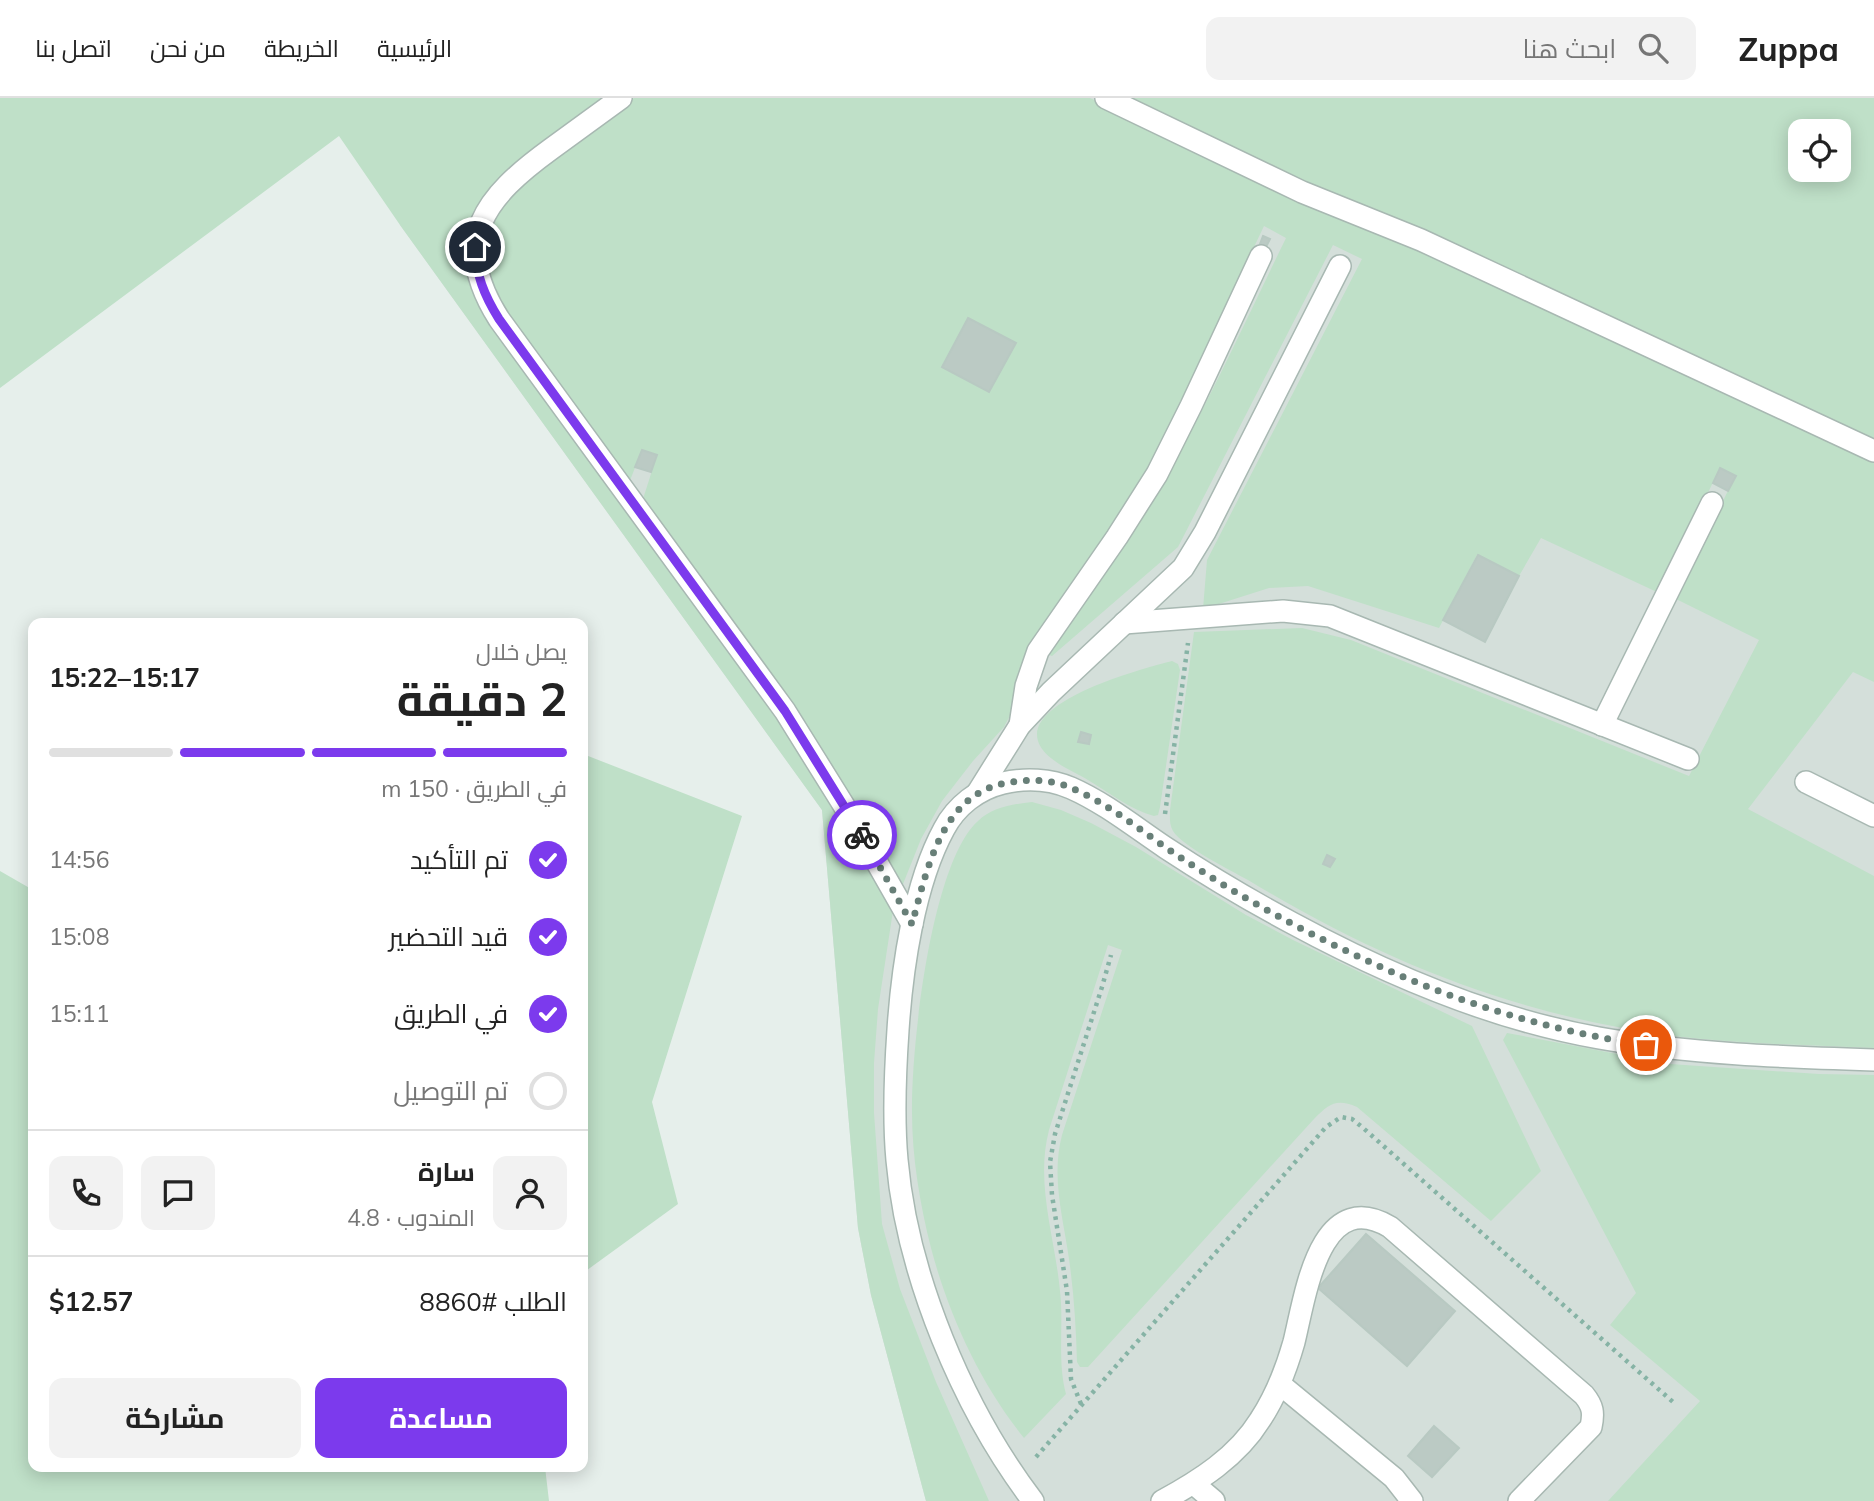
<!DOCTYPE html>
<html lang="ar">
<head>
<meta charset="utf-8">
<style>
  :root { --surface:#fff; --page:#f2f2f2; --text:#222; --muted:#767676; --line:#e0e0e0; --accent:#7c3aed }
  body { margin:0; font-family:Mulish,Cairo,sans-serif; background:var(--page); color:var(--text); direction:rtl; height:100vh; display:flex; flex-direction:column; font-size:26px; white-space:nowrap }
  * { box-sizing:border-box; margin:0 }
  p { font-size:23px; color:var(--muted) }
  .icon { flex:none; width:38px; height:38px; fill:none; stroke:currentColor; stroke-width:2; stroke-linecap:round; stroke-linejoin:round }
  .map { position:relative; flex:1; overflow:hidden; direction:ltr }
  .details { position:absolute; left:28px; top:520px; width:560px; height:854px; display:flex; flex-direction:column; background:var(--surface); border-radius:14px; box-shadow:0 4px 18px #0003; direction:rtl }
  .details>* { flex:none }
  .fabs { position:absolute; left:1788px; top:21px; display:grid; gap:14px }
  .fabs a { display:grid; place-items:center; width:63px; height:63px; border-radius:14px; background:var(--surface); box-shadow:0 4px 18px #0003; font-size:35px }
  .pin { position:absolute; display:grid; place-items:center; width:60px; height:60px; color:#fff; margin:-30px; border:4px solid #fff; border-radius:50%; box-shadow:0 2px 7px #0007 }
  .courier { position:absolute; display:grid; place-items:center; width:70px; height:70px; margin:-35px; border:5px solid #7c3aed; border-radius:50%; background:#fff; color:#222; box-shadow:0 2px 9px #0007 }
  .head em { font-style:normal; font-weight:700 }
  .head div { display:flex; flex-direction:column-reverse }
  .head { display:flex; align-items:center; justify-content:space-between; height:119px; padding:0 21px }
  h1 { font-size:46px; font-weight:700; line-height:52px }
  .bar { display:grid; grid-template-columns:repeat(4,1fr); gap:10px 7px; align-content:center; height:84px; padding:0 21px }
  .bar i { height:9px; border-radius:5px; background:var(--line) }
  .bar .on { background:var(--accent) }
  .bar p { grid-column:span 4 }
  .line { display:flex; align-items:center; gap:18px; padding:0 21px; border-top:2px solid var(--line) }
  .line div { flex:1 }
  .round { display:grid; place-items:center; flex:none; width:74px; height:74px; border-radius:14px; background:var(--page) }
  ol { padding:0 21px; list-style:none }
  li { display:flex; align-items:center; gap:21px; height:77px }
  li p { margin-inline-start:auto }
  li .icon { padding:7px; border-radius:50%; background:var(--accent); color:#fff; stroke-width:4 }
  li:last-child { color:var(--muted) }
  li i { width:38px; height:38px; border:4px solid var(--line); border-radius:50% }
  .action { display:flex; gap:14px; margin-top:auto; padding:14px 21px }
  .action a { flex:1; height:80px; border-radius:14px; background:var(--accent); color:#fff; font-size:28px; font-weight:700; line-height:80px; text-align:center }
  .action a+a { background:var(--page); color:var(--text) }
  header { display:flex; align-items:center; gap:42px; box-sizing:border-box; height:98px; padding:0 35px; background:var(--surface); border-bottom:2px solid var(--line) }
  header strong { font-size:33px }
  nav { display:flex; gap:38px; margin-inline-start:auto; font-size:24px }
  .search { width:490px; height:63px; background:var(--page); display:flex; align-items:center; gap:18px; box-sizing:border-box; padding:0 24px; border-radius:14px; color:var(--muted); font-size:26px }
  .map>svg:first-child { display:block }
  .built { fill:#d4dfda }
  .green { fill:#bfe0c8; fill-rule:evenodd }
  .building { fill:#bbcac4; stroke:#b8c9c2; stroke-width:2 }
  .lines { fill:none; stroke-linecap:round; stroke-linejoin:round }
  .minor-casing { stroke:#a8b8b2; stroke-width:24 }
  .path { stroke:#86b3a5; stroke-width:4.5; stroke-dasharray:3.5 5; stroke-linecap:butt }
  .minor { stroke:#fff; stroke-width:21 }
  .done { stroke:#687f78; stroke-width:7; stroke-dasharray:0 12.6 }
  .route { stroke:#7c3aed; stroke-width:9 }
</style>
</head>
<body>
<header>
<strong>Zuppa</strong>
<div class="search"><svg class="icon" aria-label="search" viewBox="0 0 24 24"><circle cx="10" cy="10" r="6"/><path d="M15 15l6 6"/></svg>ابحث هنا</div>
<nav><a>الرئيسية</a><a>الخريطة</a><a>من نحن</a><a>اتصل بنا</a></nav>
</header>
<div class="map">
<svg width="1874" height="1403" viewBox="0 0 1874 1403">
  <rect width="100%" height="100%" fill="#e6efeb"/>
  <path class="built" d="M582,0H1184L1874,322V1403H926L871,1197L858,1130L822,712L400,127Z"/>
  <g class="green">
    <path d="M0,0H610L503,77L481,104L469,165L779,619L894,806L878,911L874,965V1015L882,1126L900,1191L936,1284L989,1403H926L871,1197L858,1130L822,712L400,127L339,38L0,290Z"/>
    <path d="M634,0H1090L1298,101L1419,147L1874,359V584L1853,574L1748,711L1874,778V950C1807,947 1739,946 1673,938C1516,917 1383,864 1248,782C1230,772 1182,748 1173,733C1169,726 1170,719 1170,712L1194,534L1302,530L1351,542L1689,678L1759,542L1676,501L1735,378L1720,370L1659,495L1541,440L1519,478L1477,457L1439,530L1308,488L1269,490L1203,511L1207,462L1362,161L1333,147L1178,449L1052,558L1044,555C1088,501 1127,444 1163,384C1208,306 1246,222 1286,140L1264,128L1148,372L1030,552L1017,604L1004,629L973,663L942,703L921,741L901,791L824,661L790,610L642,404L657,357L642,352L627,390L493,197L487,181L484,151L492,120L499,108L514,88ZM968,220L1015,245L989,294L942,269Z"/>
    <path d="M1120,0H1874V347ZM1801,33H1839V72H1801Z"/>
    <path d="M1172,563L1178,566L1180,572L1160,709L1158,717L1154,718C1131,712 1108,694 1088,682C1073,673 1044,662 1038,643C1025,602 1144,570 1172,563Z"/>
    <path d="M583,656L742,718L652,1004L678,1106L583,1175Z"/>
    <path d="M1032,704L1061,712L1091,725L1136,749L1246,817L1293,842L1472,928L1541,1073L1491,1123L1357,1009C1336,1000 1329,1006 1314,1021L1088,1269H1080L1077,1264C1076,1230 1074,1195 1069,1161C1063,1119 1051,1079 1062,1037L1122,852L1108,847L1049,1032C1035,1086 1055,1139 1060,1193C1064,1226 1057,1263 1066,1296L1024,1340C980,1285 949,1218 931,1150C920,1106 912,1060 912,1014C911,950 931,765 978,723C992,709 1014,706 1032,704Z"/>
    <path d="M0,773L33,792V1368L545,1369L549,1403H0Z"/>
    <path d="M1507,935L1670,966L1819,976L1874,977V1403H1608L1700,1303L1610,1227L1636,1195L1503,942Z"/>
  </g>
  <g class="building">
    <path d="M1263,138L1270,141L1266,149L1260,146Z"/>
    <path d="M968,220L1016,245L989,294L942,269Z"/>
    <path d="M642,352L657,357L651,374L635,369Z"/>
    <path d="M1720,370L1736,378L1728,393L1713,385Z"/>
    <path d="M1478,457L1519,478L1485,544L1443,522Z"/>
    <path d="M1081,634L1091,637L1089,646L1078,644Z"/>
    <path d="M1327,757L1335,761L1330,769L1323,766Z"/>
    <path d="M1366,1136L1455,1213L1407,1268L1318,1190Z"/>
    <path d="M1434,1328L1459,1350L1432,1379L1408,1358Z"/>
  </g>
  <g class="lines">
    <g class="minor-casing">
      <g id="minor">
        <path d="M621,0C598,17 574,34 551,51C485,99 449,142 499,221L785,613L851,719L912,826"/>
        <path d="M1106,0L1302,94L1421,142L1874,353"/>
        <path d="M1124,525L1283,513L1330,518L1688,661"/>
        <path d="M1020,627L1026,588L1038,553L1117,439L1157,376L1191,308L1261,158"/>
        <path d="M1602,627L1712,405"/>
        <path d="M1806,684L1874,718"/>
        <path d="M978,694L1020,627L1051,594L1183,470L1205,434L1340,168"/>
        <path d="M1281,1287L1394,1380L1412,1403"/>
        <path d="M1194,1386L1214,1403"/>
        <path d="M1033,1403C963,1311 907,1177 897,1062C893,1019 895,975 898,932C902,871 914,786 944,731C956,708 978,691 1003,685C1025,680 1050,681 1071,690C1105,705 1136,730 1166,750C1207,777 1249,802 1292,825C1388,877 1491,921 1599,940C1690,956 1782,959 1874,962"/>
        <path d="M1162,1403C1199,1383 1237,1359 1260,1322C1276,1298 1286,1272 1294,1244C1305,1200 1319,1087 1390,1129L1584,1297C1593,1308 1594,1315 1591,1329L1519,1403"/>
      </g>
    </g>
    <g class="path">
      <path d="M1165,716L1188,545"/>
      <path d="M1081,1306L1071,1281L1067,1193L1052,1097L1050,1064L1055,1036L1102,889L1111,857"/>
      <path d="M1036,1359L1326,1029L1341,1019L1352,1021L1362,1029L1673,1304"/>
    </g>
    <use href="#minor" class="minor"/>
  </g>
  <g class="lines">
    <path class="done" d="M862,737L912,826C927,772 941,697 1006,685C1027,681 1050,681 1069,689C1111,706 1148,739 1186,763C1239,798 1295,829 1353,856C1446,901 1543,932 1646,947"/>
    <path class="route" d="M475,149C476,177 484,197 499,221L785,613L862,737"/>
  </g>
</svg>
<div class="fabs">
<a><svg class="icon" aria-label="locate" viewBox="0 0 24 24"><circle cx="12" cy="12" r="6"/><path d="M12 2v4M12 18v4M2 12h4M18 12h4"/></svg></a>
</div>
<div class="pin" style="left:1646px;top:947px;background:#ea580c"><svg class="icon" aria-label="bag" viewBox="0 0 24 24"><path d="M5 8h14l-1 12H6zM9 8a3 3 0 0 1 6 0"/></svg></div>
<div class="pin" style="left:475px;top:149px;background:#1f2937"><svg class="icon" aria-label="home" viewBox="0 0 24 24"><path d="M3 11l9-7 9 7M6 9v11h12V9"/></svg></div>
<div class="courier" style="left:862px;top:737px"><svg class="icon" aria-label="bike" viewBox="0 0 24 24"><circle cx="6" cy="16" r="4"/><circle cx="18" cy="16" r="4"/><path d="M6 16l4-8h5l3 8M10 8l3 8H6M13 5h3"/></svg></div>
<section class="details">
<div class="head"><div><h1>2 دقيقة</h1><p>يصل خلال</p></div><em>15:17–15:22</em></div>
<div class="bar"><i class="on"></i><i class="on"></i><i class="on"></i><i></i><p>في الطريق · 150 m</p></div>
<ol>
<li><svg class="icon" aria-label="check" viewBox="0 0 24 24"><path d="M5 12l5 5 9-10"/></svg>تم التأكيد<p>14:56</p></li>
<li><svg class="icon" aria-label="check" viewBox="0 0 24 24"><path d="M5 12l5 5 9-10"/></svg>قيد التحضير<p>15:08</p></li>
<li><svg class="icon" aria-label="check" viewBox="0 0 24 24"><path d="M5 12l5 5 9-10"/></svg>في الطريق<p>15:11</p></li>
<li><i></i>تم التوصيل</li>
</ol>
<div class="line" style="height:126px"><a class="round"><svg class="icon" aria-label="person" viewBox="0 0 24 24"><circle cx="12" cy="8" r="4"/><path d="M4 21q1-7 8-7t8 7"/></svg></a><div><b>سارة</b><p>المندوب · 4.8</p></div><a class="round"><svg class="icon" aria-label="chat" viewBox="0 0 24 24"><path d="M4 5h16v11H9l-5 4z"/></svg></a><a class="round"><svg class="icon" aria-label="phone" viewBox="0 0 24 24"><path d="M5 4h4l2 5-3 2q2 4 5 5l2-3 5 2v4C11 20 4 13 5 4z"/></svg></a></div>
<div class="line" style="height:91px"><div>الطلب #8860</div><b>$12.57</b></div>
<div class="action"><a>مساعدة</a><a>مشاركة</a></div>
</section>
</div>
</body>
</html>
